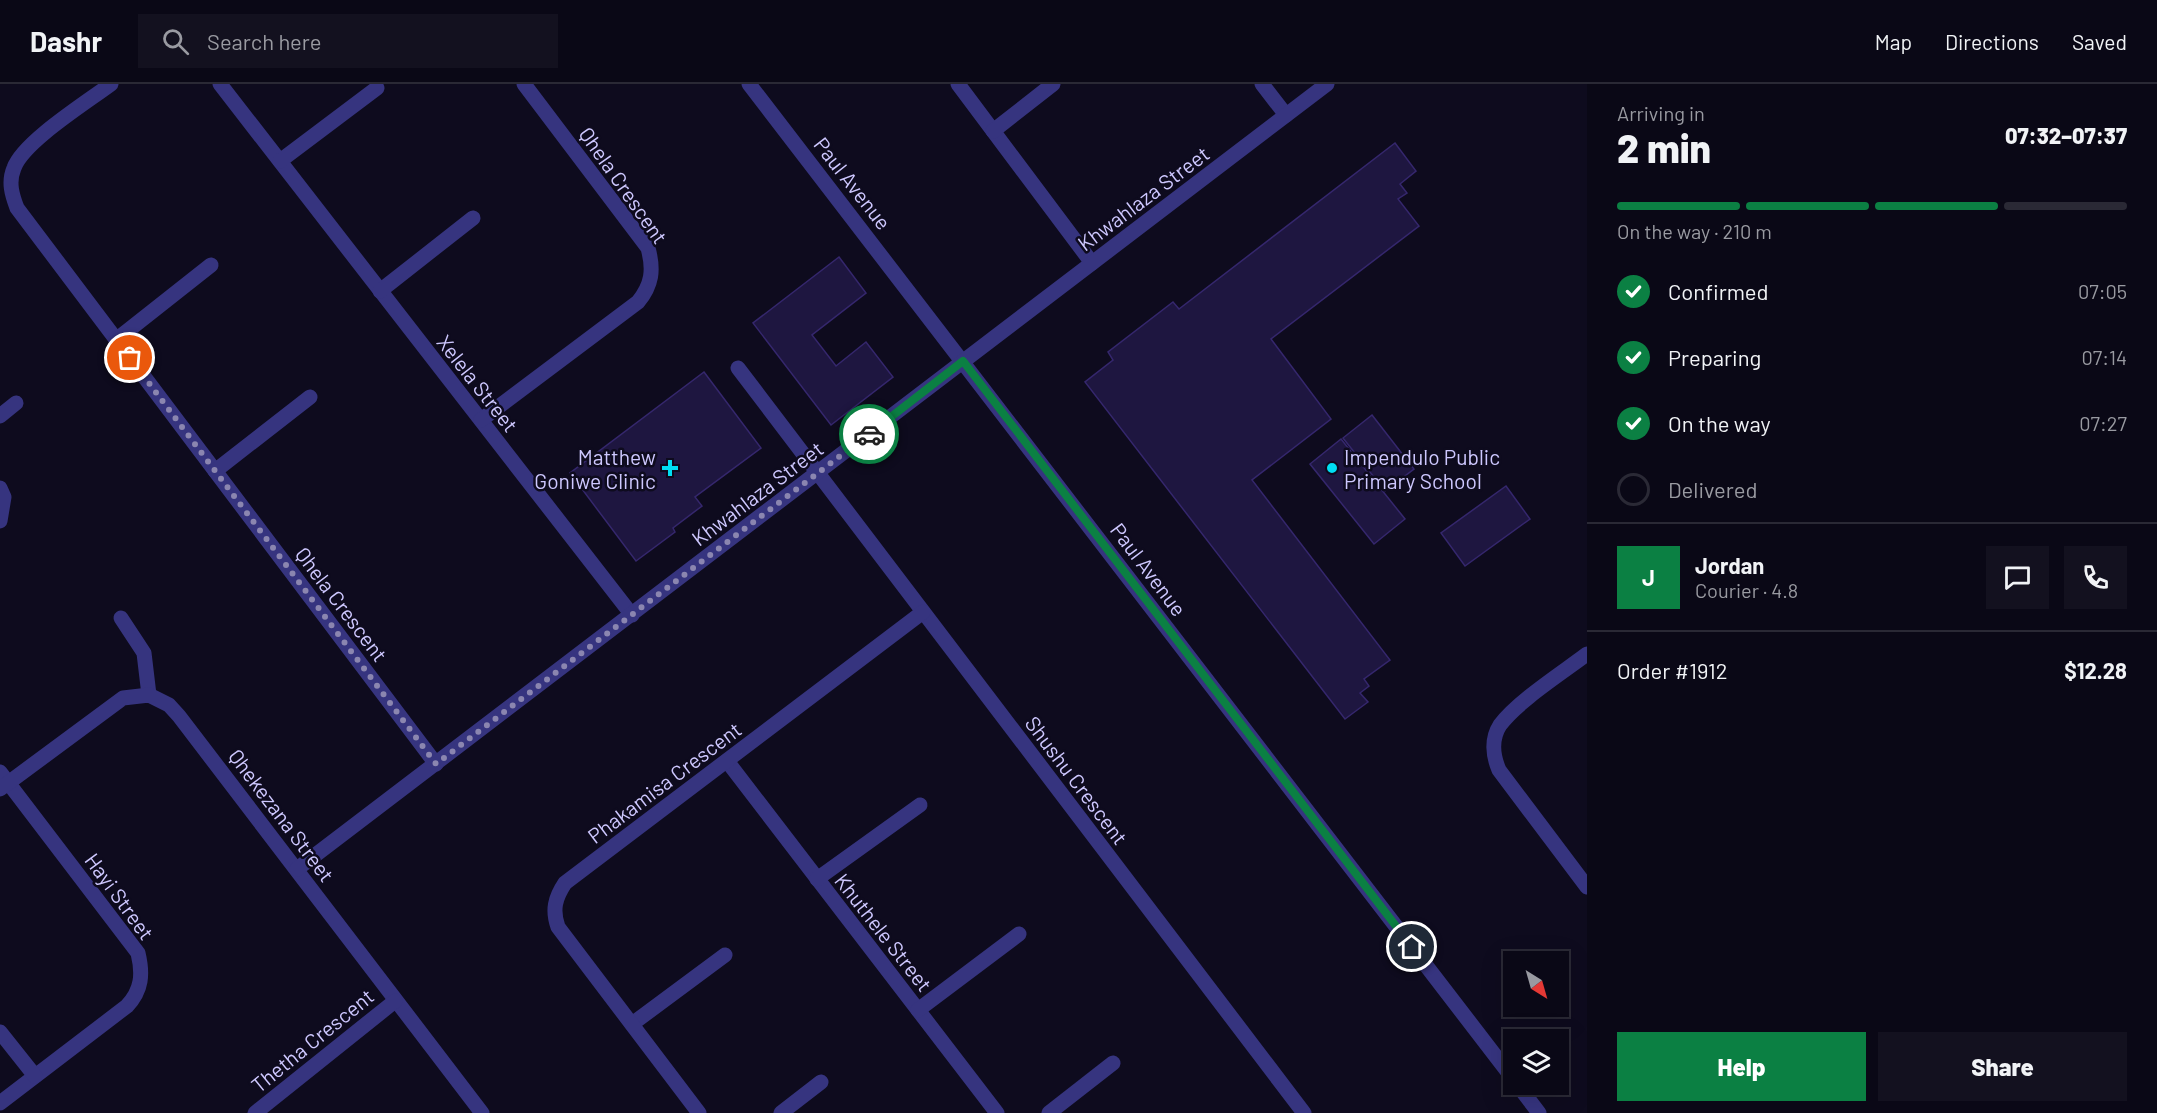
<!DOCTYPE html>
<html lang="en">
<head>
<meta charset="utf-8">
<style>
  :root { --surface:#0a0816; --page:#13111f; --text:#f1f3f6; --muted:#999aa1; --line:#2a2935; --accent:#0b8043 }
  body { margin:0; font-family:Barlow,sans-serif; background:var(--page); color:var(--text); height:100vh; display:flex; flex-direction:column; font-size:22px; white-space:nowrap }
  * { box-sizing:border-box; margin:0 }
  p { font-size:20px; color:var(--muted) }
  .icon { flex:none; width:33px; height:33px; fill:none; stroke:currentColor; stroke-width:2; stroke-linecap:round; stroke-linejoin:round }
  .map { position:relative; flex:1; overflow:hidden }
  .panel { display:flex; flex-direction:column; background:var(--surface); width:570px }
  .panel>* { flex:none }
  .needle { width:39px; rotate:143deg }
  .tools { position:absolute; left:1503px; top:867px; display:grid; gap:12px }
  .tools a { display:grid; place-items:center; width:66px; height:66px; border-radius:0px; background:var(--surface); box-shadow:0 6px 24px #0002,0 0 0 2px var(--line); font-size:30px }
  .pin { position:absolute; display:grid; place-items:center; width:51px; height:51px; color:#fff; margin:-26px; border:3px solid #fff; border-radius:50%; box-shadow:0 2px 6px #0007 }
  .courier { position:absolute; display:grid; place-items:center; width:60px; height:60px; margin:-30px; border:4px solid #0b8043; border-radius:50%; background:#fff; color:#222; box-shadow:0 2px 8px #0007 }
  .summary em { font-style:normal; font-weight:800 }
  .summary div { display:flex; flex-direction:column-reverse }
  .summary { display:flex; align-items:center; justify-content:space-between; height:102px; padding:0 30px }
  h1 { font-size:39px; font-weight:800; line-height:45px }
  .bar { display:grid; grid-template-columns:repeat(4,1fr); gap:9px 6px; align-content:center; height:72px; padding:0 30px }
  .bar i { height:8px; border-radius:4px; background:var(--line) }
  .bar .current { background:var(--accent) }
  .bar p { grid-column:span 4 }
  .line { display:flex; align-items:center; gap:15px; padding:0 30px; border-top:2px solid var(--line) }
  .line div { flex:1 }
  .round { display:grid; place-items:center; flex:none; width:63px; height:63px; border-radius:0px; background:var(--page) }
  ol { padding:0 30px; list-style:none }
  li { display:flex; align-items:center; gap:18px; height:66px }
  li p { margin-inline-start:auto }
  li .icon { padding:6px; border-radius:50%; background:var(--accent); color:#fff; stroke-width:4 }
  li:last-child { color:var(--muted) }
  li i { width:33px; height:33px; border:3px solid var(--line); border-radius:50% }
  .cta { display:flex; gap:12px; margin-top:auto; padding:12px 30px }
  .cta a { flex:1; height:69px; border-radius:0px; background:var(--accent); color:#fff; font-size:24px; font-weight:800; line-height:69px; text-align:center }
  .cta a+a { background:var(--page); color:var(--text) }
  header { display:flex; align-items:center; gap:36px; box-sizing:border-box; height:84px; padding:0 30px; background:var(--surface); border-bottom:2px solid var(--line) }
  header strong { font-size:28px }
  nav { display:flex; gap:33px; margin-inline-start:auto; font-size:21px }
  .search { width:420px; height:54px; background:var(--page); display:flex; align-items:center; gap:15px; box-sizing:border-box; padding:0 21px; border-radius:0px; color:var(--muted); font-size:22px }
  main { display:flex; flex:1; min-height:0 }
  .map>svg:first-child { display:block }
  .building { fill:#1e1640; stroke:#35276d; stroke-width:1.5 }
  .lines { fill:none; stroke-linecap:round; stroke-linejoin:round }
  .minor { stroke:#36347f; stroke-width:15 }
  .done { stroke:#8b86b0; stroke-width:6; stroke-dasharray:0 10.8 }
  .route { stroke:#0b8043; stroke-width:8 }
  .poi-dot { fill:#00def3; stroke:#0e0b1e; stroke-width:2 }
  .labels { text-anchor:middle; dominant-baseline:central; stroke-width:5; stroke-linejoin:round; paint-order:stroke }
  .street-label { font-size:21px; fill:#cec8ff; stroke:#0e0b1e }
  .poi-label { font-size:21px; fill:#cec8ff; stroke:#0e0b1e; text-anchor:end }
</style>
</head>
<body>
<header>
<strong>Dashr</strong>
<div class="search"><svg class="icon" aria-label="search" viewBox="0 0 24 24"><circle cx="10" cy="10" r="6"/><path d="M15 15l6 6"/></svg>Search here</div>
<nav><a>Map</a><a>Directions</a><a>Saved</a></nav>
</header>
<main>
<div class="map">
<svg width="1587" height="1029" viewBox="0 0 1587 1029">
  <rect width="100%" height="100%" fill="#0e0b1e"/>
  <g class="building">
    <path d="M1395,59L1416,87L1400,100L1407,109L1398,115L1419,142L1271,255L1331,335L1252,396L1390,576L1364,595L1369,602L1360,609L1368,618L1345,635L1085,298L1113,276L1108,268L1173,218L1179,225Z"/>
    <path d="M839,173L866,209L812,251L836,282L866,258L893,293L831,341L753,239Z"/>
    <path d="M704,288L761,364L695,413L702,422L673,444L675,448L636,477L570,389Z"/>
    <path d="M1372,331L1414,385L1385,407L1343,354Z"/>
    <path d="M1341,355L1405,435L1374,460L1310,380Z"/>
    <path d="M1506,402L1530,435L1465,482L1441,449Z"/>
  </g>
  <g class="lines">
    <g class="minor">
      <path d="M111,0C87,18 23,58 14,84C8,98 12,111 17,124L436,680"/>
      <path d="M220,0L632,531"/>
      <path d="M749,0L1514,996"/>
      <path d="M958,0L1092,179"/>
      <path d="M1262,0L1286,31"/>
      <path d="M993,47L1053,0"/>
      <path d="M280,77L377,4"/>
      <path d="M380,207L473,134"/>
      <path d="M116,256L211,181"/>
      <path d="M738,284L1304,1029"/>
      <path d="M0,332L16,319"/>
      <path d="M481,336L638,218C652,201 654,186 648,164L524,0"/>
      <path d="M215,387L310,313"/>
      <path d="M0,404L4,413L0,437"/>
      <path d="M121,534L144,569L149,611"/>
      <path d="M1587,570C1562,589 1518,617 1500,641C1491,655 1493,672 1499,686L1587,803"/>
      <path d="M727,677L997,1029"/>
      <path d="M0,688L138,869C143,890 142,906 127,922L0,1019"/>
      <path d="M0,705L123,614L149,611L169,621L179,632L482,1029"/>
      <path d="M297,785L1327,0"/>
      <path d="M817,795L920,721"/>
      <path d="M918,926L1019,850"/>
      <path d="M632,940L725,871"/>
      <path d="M0,948L35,992"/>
      <path d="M1517,1000L1539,1029"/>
      <path d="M255,1029L395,917"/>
      <path d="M699,1029L558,843C552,826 555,814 565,799L923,528"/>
      <path d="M781,1029L821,998"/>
      <path d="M1049,1029L1113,979"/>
    </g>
  </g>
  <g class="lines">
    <path class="done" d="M130,274L436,680L869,350"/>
    <path class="route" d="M869,350L963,277L1412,863"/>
  </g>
  <g class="poi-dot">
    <path d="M667 375h6v6h6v6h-6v6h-6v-6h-6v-6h6z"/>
    <circle cx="1332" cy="384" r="6"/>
  </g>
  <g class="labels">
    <g class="street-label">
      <text transform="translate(853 99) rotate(52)">Paul Avenue</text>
      <text transform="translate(624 101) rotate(55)">Qhela Crescent</text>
      <text transform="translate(1143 114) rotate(-37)">Khwahlaza Street</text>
      <text transform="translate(478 299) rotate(52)">Xelela Street</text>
      <text transform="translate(757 409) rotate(-37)">Khwahlaza Street</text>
      <text transform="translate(1149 485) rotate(53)">Paul Avenue</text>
      <text transform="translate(342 520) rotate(53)">Qhela Crescent</text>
      <text transform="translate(1077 696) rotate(53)">Shushu Crescent</text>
      <text transform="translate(664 698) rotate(-37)">Phakamisa Crescent</text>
      <text transform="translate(282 731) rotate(53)">Qhekezana Street</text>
      <text transform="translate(120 812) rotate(54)">Hayi Street</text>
      <text transform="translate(884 848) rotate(52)">Khuthele Street</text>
      <text transform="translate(312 956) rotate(-39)">Thetha Crescent</text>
    </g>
    <g class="poi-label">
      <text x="656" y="372">Matthew<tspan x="656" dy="24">Goniwe Clinic</tspan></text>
      <text x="1344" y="372" text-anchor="start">Impendulo Public<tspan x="1344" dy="24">Primary School</tspan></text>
    </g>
  </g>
</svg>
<div class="tools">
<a><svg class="needle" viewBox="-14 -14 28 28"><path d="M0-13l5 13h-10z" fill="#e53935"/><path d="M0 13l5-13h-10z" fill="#999aa1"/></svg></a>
<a><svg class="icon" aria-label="layers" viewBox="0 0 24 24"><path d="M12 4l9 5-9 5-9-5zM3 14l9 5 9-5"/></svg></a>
</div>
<div class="pin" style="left:130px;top:274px;background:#ea580c"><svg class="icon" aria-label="bag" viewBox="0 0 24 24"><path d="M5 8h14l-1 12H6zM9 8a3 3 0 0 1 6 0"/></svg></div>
<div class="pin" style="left:1412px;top:863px;background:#1f2937"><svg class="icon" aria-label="home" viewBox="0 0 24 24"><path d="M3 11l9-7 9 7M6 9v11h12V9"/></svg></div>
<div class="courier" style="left:869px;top:350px"><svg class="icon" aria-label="car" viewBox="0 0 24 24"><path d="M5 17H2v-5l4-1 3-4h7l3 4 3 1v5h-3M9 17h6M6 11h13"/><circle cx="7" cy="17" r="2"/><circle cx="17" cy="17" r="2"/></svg></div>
</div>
<section class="panel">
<div class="summary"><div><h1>2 min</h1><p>Arriving in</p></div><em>07:32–07:37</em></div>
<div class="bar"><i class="current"></i><i class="current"></i><i class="current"></i><i></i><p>On the way · 210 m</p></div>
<ol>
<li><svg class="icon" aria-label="check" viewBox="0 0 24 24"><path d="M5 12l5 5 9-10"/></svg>Confirmed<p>07:05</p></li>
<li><svg class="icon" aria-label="check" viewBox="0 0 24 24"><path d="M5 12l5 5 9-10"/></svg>Preparing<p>07:14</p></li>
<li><svg class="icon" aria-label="check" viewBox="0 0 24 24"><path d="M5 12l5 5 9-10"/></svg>On the way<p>07:27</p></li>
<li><i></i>Delivered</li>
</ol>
<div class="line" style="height:108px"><b class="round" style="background:var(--accent);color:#fff">J</b><div><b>Jordan</b><p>Courier · 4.8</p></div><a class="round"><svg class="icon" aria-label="chat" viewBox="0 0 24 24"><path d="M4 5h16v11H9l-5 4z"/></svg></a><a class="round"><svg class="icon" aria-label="phone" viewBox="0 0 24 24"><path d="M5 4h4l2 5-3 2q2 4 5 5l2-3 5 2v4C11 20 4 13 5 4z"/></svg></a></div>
<div class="line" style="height:78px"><div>Order #1912</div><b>$12.28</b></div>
<div class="cta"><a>Help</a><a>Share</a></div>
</section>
</main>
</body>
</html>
